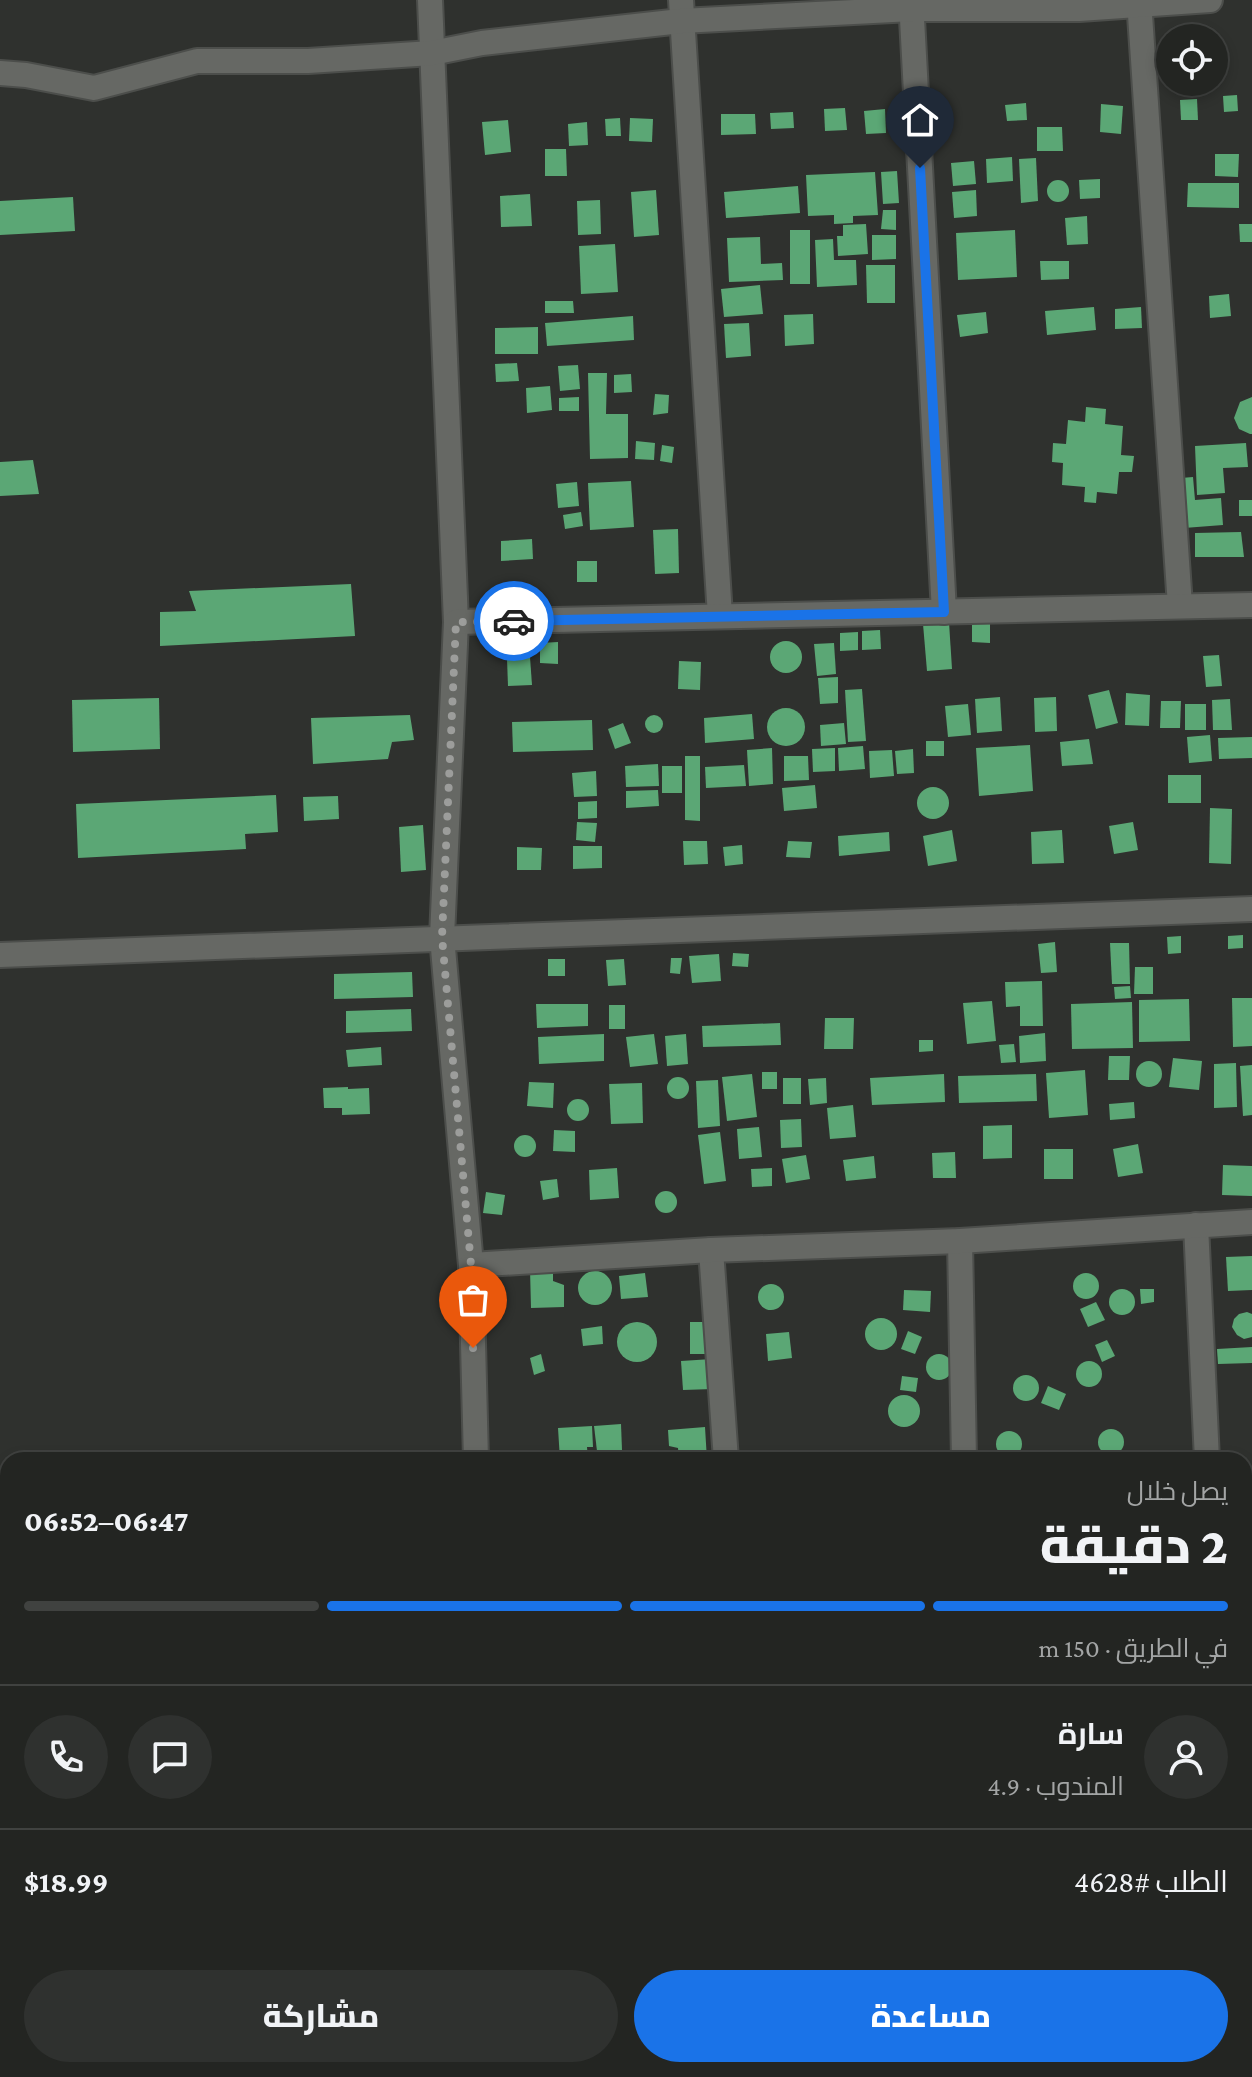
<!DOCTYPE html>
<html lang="ar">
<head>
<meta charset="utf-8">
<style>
  :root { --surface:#232522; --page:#2f312f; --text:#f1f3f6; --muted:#a3a5a5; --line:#404240; --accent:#1a73e8 }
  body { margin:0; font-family:"Crimson Pro",Cairo,serif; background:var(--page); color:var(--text); direction:rtl; height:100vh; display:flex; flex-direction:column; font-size:30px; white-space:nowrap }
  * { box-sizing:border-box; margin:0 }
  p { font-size:26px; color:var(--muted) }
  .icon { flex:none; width:44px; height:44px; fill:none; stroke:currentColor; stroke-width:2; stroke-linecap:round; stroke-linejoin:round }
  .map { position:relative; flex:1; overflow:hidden; direction:ltr }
  .side { position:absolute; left:0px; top:1452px; width:1252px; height:626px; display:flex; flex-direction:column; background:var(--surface); border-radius:24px 24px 0 0; box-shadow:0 4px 12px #0003,0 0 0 2px var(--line); direction:rtl }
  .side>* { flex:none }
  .tools { position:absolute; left:1156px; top:24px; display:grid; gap:16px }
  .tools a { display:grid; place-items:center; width:72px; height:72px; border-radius:50%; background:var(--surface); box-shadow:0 4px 12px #0003,0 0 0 2px var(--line); font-size:40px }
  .pin { position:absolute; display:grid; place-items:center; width:68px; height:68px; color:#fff; margin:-82px -34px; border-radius:50% 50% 50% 0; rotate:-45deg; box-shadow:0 0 8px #0007 }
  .pin .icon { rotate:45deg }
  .courier { position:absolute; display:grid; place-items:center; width:80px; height:80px; margin:-40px; border:6px solid #1a73e8; border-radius:50%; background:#fff; color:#222; box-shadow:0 2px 10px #0007 }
  .head em { font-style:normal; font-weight:800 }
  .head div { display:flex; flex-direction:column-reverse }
  .head { display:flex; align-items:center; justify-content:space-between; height:136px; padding:0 24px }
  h1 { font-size:52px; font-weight:800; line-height:60px }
  .bar { display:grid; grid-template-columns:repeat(4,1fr); gap:12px 8px; align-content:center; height:96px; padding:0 24px }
  .bar i { height:10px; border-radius:6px; background:var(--line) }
  .bar .on { background:var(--accent) }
  .bar p { grid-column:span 4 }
  .line { display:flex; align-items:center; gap:20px; padding:0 24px; border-top:2px solid var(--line) }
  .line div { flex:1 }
  .round { display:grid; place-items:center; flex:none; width:84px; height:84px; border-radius:42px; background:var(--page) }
  .button { display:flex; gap:16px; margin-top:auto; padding:16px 24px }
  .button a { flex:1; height:92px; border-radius:48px; background:var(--accent); color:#fff; font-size:32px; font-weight:800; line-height:92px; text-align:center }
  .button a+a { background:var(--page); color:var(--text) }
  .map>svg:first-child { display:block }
  .building { fill:#5ba775 }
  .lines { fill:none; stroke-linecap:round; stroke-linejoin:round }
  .minor-casing { stroke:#4c4e4b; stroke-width:28 }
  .minor { stroke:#666864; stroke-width:24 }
  .done { stroke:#9c9d9b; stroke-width:8; stroke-dasharray:0 14.4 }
  .route { stroke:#1a73e8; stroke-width:10 }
</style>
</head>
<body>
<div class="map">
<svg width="1252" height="2077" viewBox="0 0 1252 2077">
  <rect width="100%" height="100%" fill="#2f312e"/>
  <g class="building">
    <path d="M1237,95L1238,111L1224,112L1223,96Z"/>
    <path d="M1197,99L1198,120H1181L1180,100Z"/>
    <path d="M1026,103L1027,120L1007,121L1005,105Z"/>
    <path d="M1101,104L1123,106L1121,134L1100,132Z"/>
    <path d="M845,108L847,130L825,131L824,109Z"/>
    <path d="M885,109L886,133L866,134L864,111Z"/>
    <path d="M793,112L794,128L771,129L770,113Z"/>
    <path d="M721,114H755L756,134L721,135Z"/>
    <path d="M620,118L621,136H606L605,119Z"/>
    <path d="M630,118L653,119L652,142L629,141Z"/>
    <path d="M508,120L511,152L485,155L482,122Z"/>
    <path d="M587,122L588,145L569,146L568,124Z"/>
    <path d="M1037,127H1062L1063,151H1037Z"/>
    <path d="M545,149H566L567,176H545Z"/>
    <path d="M1215,154H1239L1238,177L1215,176Z"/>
    <path d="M1012,157L1013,181L987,183L986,159Z"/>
    <path d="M1036,158L1038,201L1021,203L1019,159Z"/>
    <path d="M974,161L976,184L953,186L951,163Z"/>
    <path d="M897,171L899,203L883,204L881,172Z"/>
    <path d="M875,172L878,215L853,216V223L834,224V215L808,216L806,175Z"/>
    <path d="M1100,179V198L1080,199L1079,180Z"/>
    <circle cx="1058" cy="191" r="11"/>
    <path d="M1188,183H1239V208L1187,207Z"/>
    <path d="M798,186L800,213L726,218L724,192Z"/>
    <path d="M656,190L659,235L634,237L631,192Z"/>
    <path d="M976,190L977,216L954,218L952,192Z"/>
    <path d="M530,194L532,226L501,227L500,196Z"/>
    <path d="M73,197L75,231L0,235V201Z"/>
    <path d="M600,200L601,234L578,235L577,201Z"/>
    <path d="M883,210H896V230L881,229Z"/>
    <path d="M1087,216L1088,244L1067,245L1065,218Z"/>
    <path d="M866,224L868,254L838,256L837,236H843V225Z"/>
    <path d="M1239,224H1252V242H1240Z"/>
    <rect x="790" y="230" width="20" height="54"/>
    <path d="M1015,230L1017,277L958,280L956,233Z"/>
    <path d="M872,235H896V259L872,260Z"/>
    <path d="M760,237L761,264L782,263L783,280L729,282L727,238Z"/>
    <path d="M833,239L834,260H856L857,285L817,287L815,240Z"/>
    <path d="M615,244L618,292L581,294L579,246Z"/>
    <path d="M1040,261H1069V279L1041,280Z"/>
    <path d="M866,265H895V303H867Z"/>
    <path d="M760,285L763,314L724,317L721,289Z"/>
    <path d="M1229,294L1231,316L1210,318L1209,296Z"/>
    <path d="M545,301H573L574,313H545Z"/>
    <path d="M1094,307L1096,330L1047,335L1045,311Z"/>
    <path d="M1141,307L1142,328L1115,329V309Z"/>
    <path d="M986,312L988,333L960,337L957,315Z"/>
    <path d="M813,314L814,344L785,346L784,315Z"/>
    <path d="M633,316L634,340L547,346L545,323Z"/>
    <path d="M749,323L751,356L726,358L724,324Z"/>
    <path d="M538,327V354H495V328Z"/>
    <path d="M517,363L519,381L496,382L495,364Z"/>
    <path d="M578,365L580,389L560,391L558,366Z"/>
    <path d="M588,373H607L606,414H628V458L590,459Z"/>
    <path d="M631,374L632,392L614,393V375Z"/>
    <path d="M550,386L552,410L527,413L526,388Z"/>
    <path d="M655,394L669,395L668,413L653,415Z"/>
    <path d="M579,397V411H559V398Z"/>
    <path d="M1252,397V434H1250L1239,429L1234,418L1240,402Z"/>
    <path d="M1086,407L1106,409L1105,424L1123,426L1121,455L1134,456L1132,472H1119L1117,494L1097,492L1096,503L1084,502L1085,487L1062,485L1063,463L1052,462L1053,443L1066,444L1068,420L1085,422Z"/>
    <path d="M636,441L655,443L654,460L635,459Z"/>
    <path d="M1246,443L1248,467L1223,468L1225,493L1197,495L1195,446Z"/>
    <path d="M662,445L674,447L672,463L660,461Z"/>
    <path d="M33,460L39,494L0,496V462Z"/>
    <path d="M1193,477L1195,500L1221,498L1223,525L1184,528L1181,478Z"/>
    <path d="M631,481L634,527L590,530L588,483Z"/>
    <path d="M577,482L579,506L558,508L556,484Z"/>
    <rect x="1239" y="500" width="13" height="16"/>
    <path d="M581,512L583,526L565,529L563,515Z"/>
    <path d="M678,529L679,573L655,574L653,530Z"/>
    <path d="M1241,532L1244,557H1195V533Z"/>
    <path d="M532,539L533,559L501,561V541Z"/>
    <rect x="577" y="561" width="20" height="21"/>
    <path d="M351,584L355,636L160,646V612L196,611L189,591Z"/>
    <path d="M949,622L952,669L927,671L923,624Z"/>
    <path d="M972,623H990V643L972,642Z"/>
    <path d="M880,630L881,649L862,650V631Z"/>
    <path d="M858,632V650L840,651V633Z"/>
    <circle cx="786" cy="657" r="16"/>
    <path d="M558,642V664L540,663V643Z"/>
    <path d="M834,643L836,674L817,676L814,644Z"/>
    <path d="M1219,655L1222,686L1206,687L1203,656Z"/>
    <path d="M530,657L532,685L508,686L507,659Z"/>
    <path d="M679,661L701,662L700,690L678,689Z"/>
    <path d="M838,677V703L820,704L818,678Z"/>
    <path d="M862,689L866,741L848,742L845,690Z"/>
    <path d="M1109,690L1118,723L1096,729L1088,695Z"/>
    <path d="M1126,693L1150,695L1149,726L1125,725Z"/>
    <path d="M1000,697L1002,731L977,733L975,699Z"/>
    <path d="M1056,697L1057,731L1035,732L1034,698Z"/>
    <path d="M159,698L160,749L73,752L72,700Z"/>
    <path d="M1230,699L1232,730H1213L1212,700Z"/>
    <path d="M1161,701H1181L1180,728H1160Z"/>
    <path d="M968,704L971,735L948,737L945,706Z"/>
    <rect x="1185" y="704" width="21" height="26"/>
    <circle cx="786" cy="727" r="19"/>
    <path d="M752,714L754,739L705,743L704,718Z"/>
    <circle cx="654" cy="724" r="9"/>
    <path d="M410,715L414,740L392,742L388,759L313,764L311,718Z"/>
    <path d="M592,720L593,750L513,752L512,722Z"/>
    <path d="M623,723L631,743L615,749L608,729Z"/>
    <path d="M844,723L846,744L821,746L820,725Z"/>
    <path d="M1210,735L1212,761L1189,763L1187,737Z"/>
    <path d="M1252,737V758L1219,759L1218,738Z"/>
    <path d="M1089,739L1093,764L1062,766L1060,742Z"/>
    <rect x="926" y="741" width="18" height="15"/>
    <path d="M1030,745L1033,791L979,796L976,748Z"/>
    <path d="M863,746L865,769L839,771L838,748Z"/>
    <path d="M772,748L773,784L749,786L747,750Z"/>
    <path d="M835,748V771L813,772L812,749Z"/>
    <path d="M913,749L914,773L897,774L895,751Z"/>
    <path d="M892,750L894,776L870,778L869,751Z"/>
    <path d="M685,756H700V821L685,820Z"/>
    <path d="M784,756H808L809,780L784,781Z"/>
    <path d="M658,764L659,786L626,787L625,766Z"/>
    <path d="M744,765L746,786L706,788L705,767Z"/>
    <rect x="662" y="766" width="20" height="27"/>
    <path d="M596,771L597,796L574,797L572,773Z"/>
    <rect x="1168" y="775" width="33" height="28"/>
    <path d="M815,785L817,808L784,811L782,788Z"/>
    <circle cx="933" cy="803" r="16"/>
    <path d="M658,790L659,806L626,808V791Z"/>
    <path d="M276,795L278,832L245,834L246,849L78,858L76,804Z"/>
    <path d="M338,796L339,819L304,821L303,797Z"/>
    <path d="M597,801V818L578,819V802Z"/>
    <path d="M1210,808L1232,809L1231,864L1209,863Z"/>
    <path d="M577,822L597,823L595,842L576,840Z"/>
    <path d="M1133,822L1138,850L1114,854L1109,826Z"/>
    <path d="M423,825L426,870L401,872L399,827Z"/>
    <path d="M952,830L957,861L928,866L923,836Z"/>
    <path d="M1062,830L1064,863L1032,864L1031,832Z"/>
    <path d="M889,832L890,851L839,856L838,836Z"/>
    <path d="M683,841H707L708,864L684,865Z"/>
    <path d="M788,841L812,842L810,858L786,857Z"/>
    <path d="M742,845L743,864L725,866L723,847Z"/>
    <path d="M573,846H602V868L573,869Z"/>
    <path d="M517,847L542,848L541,870H517Z"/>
    <path d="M1243,935V948L1228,949V936Z"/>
    <path d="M1181,936V953L1168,954L1167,937Z"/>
    <path d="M1055,942L1057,972L1041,973L1038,944Z"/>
    <path d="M1110,943H1129L1130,984H1112Z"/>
    <path d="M733,953L749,954L748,967L732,966Z"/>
    <path d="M719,954L721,981L692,983L689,956Z"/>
    <path d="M671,958H682L680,974L670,973Z"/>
    <rect x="548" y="959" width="17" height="17"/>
    <path d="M624,959L626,985L608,986L606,960Z"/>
    <path d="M1135,967H1153V994H1134Z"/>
    <path d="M412,972L413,997L334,999V974Z"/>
    <path d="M1042,981L1043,1026H1020V1006L1006,1007L1005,982Z"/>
    <path d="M1130,986L1131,998L1115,999L1114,987Z"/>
    <path d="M1232,998H1252V1046L1233,1047Z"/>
    <path d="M1189,999L1190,1041L1139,1042V1000Z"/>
    <path d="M992,1001L996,1041L967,1044L963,1003Z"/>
    <path d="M1132,1002L1133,1048L1072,1049L1071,1004Z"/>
    <path d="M536,1004H588V1026L537,1028Z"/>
    <rect x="609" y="1005" width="16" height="24"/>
    <path d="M411,1009L412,1031L346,1033V1011Z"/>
    <path d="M825,1018H854L853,1049H824Z"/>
    <path d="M780,1023L781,1045L703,1047L702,1026Z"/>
    <path d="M1045,1033L1046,1061L1020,1063L1019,1036Z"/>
    <path d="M604,1034V1061L539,1064L538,1037Z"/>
    <path d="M654,1034L658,1064L630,1067L626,1037Z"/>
    <path d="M686,1034L688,1064L667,1066L665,1036Z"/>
    <path d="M919,1040H933V1051L919,1052Z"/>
    <path d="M1014,1044L1016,1062L1001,1063L999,1045Z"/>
    <path d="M381,1047L382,1065L348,1067L346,1050Z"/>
    <path d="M1109,1056H1130L1129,1080H1108Z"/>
    <path d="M1173,1058L1202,1061L1199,1090L1169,1087Z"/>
    <circle cx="1149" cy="1074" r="13"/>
    <path d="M1236,1063L1237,1107L1214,1108V1064Z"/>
    <path d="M1252,1065V1115L1243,1116L1240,1066Z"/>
    <path d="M1085,1070L1088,1115L1049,1118L1046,1073Z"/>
    <rect x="762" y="1072" width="15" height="17"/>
    <path d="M752,1074L757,1117L727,1121L722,1077Z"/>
    <path d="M944,1074L945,1102L872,1105L870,1078Z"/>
    <path d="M1036,1074L1037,1101L959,1103L958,1076Z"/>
    <circle cx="678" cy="1088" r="11"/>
    <rect x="783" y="1078" width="18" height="26"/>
    <path d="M826,1078L827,1103L810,1105L808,1079Z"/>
    <path d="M718,1080L720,1126L698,1128L696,1081Z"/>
    <path d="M529,1082L554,1083L553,1108L527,1106Z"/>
    <path d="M642,1083L643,1123L611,1124L609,1084Z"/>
    <path d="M348,1087V1089L369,1088L370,1114L342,1115V1108H324L323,1088Z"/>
    <circle cx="578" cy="1110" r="11"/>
    <path d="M1134,1102L1135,1118L1110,1120L1109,1104Z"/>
    <path d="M853,1105L856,1137L830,1139L827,1108Z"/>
    <path d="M801,1119L802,1147L781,1148L780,1120Z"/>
    <path d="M1012,1125V1158L983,1159V1126Z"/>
    <path d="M759,1127L762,1157L739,1159L737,1129Z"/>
    <path d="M554,1130L575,1131V1152L553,1151Z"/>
    <path d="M720,1132L726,1181L704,1184L698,1135Z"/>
    <circle cx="525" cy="1146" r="11"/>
    <path d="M1138,1144L1143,1173L1118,1177L1113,1149Z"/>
    <rect x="1044" y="1149" width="29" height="30"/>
    <path d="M955,1152L956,1178H933L932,1153Z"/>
    <path d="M806,1155L810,1179L786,1183L782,1159Z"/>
    <path d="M874,1156L876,1178L846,1181L843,1160Z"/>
    <path d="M1223,1165L1252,1166V1196L1222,1195Z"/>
    <path d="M617,1168L619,1198L590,1200L589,1170Z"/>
    <path d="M772,1168V1186L752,1187L751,1169Z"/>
    <path d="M557,1179L559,1197L543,1200L540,1181Z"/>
    <circle cx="666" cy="1202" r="11"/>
    <path d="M486,1192L505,1195L502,1215L483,1213Z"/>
    <path d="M1252,1256V1290L1228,1291L1226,1257Z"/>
    <path d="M530,1269H553V1281L564,1285V1307L531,1308Z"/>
    <circle cx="595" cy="1288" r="17"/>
    <circle cx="1086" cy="1286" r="13"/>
    <path d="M645,1273L648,1297L621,1299L619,1276Z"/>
    <circle cx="771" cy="1297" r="13"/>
    <path d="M1140,1289H1154V1302L1141,1304Z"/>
    <circle cx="1122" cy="1302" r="13"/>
    <path d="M904,1290L931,1291L930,1312L903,1310Z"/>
    <path d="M1096,1302L1105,1320L1088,1327L1080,1309Z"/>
    <path d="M1247,1312L1252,1314V1337L1244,1339L1237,1335L1232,1327L1234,1319L1239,1314Z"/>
    <circle cx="881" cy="1334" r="16"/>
    <circle cx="637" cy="1342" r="20"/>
    <rect x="690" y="1322" width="16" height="32"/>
    <path d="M602,1326L603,1344L583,1346L581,1329Z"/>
    <path d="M908,1331L922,1337L915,1354L901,1349Z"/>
    <path d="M789,1332L792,1358L768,1361L766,1334Z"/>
    <path d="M1107,1340L1115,1356L1102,1362L1095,1345Z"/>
    <path d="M1252,1347V1363L1218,1364L1217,1349Z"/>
    <circle cx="939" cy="1367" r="13"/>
    <path d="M541,1354L545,1371L534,1375L530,1358Z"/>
    <path d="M712,1359L713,1389L683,1390L681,1361Z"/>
    <circle cx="1089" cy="1374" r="13"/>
    <circle cx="1026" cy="1388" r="13"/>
    <path d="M902,1376L918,1378L916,1392L900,1390Z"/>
    <path d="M1048,1386L1066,1394L1059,1410L1041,1403Z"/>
    <circle cx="904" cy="1411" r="16"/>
    <path d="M621,1424L622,1450L597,1451L594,1426Z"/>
    <path d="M592,1426L593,1447H587L588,1460H560L558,1428Z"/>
    <path d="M705,1427L707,1460H679L678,1448L669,1446L668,1430Z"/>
    <circle cx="1111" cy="1442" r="13"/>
    <circle cx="1009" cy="1444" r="13"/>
    <path d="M0,1575L8,1576V1600H0Z"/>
    <path d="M0,1641L8,1643L7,1670L0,1671Z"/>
    <rect x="1244" y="1658" width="8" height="24"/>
    <path d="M8,1677V1699L1,1701L0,1680Z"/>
    <path d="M231,2070L232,2077H208V2071Z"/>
    <path d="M406,2070H427V2077H374V2073Z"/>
    <rect x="550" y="2070" width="32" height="7"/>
  </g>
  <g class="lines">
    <g class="minor-casing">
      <g id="minor">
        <path d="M430,0L456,622L442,937L471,1265L476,1460"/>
        <path d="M681,0L720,616"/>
        <path d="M911,0L944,612"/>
        <path d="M1139,0L1180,606"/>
        <path d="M0,73L26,75L94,88L197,61H308L432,53L482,43L681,21L912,9H1079L1210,0"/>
        <path d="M456,622L1252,605"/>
        <path d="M0,955L1252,909"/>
        <path d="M1196,1225L1207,1460"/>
        <path d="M960,1241L964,1460"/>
        <path d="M711,1250L726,1460"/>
        <path d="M471,1265L711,1250L960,1241L1252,1222"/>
        <path d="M1244,1974H1252"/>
        <path d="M0,2028H8"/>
        <path d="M30,2070V2077"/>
        <path d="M275,2070L276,2077"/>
        <path d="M496,2070V2077"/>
        <path d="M767,2070L768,2077"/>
        <path d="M980,2070V2077"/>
        <path d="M1228,2077V2070"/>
      </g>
    </g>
    <use href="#minor" class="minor"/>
  </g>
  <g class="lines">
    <path class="done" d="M473,1348L471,1265L442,937L456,622L514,621"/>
    <path class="route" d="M514,621L944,612L920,168"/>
  </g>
</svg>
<div class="tools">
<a><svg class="icon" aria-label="locate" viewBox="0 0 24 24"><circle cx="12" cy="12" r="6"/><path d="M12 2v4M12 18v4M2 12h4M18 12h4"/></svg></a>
</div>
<div class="pin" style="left:473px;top:1348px;background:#ea580c"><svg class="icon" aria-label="bag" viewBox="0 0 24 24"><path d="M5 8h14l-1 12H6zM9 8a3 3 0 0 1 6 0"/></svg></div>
<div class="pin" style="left:920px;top:168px;background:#1f2937"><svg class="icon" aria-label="home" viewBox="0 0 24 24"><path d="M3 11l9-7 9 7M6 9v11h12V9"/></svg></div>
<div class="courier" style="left:514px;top:621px"><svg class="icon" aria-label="car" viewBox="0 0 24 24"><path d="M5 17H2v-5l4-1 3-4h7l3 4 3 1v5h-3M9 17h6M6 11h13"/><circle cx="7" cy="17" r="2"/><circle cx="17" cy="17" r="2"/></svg></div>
<section class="side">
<div class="head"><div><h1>2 دقيقة</h1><p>يصل خلال</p></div><em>06:47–06:52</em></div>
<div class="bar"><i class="on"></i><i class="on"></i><i class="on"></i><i></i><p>في الطريق · 150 m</p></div>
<div class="line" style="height:144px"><a class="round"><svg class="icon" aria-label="person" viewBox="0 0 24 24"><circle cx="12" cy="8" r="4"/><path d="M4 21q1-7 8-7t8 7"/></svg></a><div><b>سارة</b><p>المندوب · 4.9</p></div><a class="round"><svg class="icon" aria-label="chat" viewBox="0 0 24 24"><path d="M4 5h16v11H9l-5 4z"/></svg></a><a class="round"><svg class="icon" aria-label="phone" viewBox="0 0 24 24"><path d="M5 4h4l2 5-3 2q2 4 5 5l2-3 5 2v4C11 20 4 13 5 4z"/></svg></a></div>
<div class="line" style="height:104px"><div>الطلب #4628</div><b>$18.99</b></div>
<div class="button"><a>مساعدة</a><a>مشاركة</a></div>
</section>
</div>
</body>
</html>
